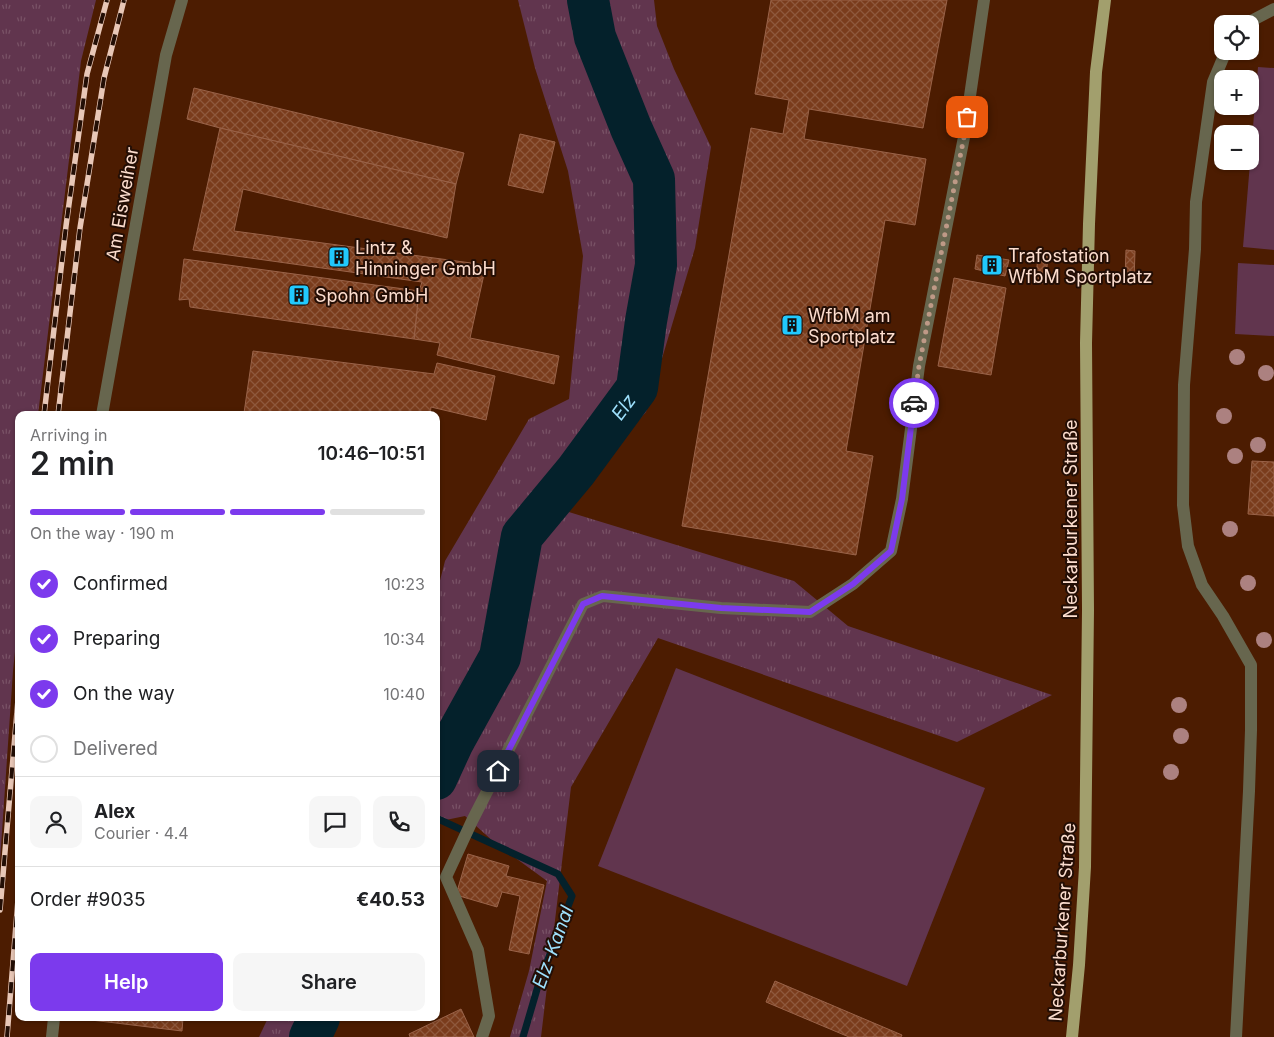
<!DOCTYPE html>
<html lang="en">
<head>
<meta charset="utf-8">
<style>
  :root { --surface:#fff; --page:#f6f6f6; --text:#202124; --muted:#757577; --line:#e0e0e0; --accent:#7c3aed }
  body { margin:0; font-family:Inter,sans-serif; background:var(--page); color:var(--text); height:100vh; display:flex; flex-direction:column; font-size:19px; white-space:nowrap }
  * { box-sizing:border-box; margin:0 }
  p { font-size:16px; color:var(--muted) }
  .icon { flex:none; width:28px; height:28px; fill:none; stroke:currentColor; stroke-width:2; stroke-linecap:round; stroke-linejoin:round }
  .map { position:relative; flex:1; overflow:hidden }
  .sheet { position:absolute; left:15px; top:411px; width:425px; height:610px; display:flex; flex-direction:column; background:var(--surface); border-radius:10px; box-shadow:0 1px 4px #0004 }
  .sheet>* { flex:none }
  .fabs { position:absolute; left:1214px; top:15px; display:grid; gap:10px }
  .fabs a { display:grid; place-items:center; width:45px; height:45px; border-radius:10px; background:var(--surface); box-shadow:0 1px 4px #0004; font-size:25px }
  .pin { position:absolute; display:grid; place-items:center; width:42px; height:42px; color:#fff; margin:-21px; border-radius:10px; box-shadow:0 2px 8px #0006 }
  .courier { position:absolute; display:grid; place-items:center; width:50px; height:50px; margin:-25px; border:4px solid #7c3aed; border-radius:50%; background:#fff; color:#222; box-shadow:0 1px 6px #0007 }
  .summary em { font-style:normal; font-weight:600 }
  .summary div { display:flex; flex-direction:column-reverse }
  .summary { display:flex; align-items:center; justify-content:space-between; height:85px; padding:0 15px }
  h1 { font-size:32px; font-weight:600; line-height:38px }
  .bar { display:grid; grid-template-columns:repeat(4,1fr); gap:8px 5px; align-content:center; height:60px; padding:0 15px }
  .bar i { height:6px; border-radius:4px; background:var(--line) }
  .bar .current { background:var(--accent) }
  .bar p { grid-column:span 4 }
  .line { display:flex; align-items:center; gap:12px; padding:0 15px; border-top:1px solid var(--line) }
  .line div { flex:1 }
  .round { display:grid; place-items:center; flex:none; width:52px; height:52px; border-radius:10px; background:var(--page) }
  ol { padding:0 15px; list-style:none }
  li { display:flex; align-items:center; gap:15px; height:55px }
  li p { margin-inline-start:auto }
  li .icon { padding:5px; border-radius:50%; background:var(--accent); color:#fff; stroke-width:4 }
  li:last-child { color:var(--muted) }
  li i { width:28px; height:28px; border:2px solid var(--line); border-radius:50% }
  .primary-button { display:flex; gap:10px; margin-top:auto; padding:10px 15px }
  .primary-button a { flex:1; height:58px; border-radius:10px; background:var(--accent); color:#fff; font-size:20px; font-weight:600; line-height:58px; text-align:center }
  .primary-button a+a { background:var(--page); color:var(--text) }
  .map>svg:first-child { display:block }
  .grass { fill:url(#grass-tufts) }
  .park { fill:#61354e }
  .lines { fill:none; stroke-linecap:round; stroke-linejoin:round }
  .stream { stroke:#04212b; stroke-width:7 }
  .river { stroke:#04212b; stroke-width:42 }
  .building { fill:url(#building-cross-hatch); stroke:#9a6349 }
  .minor { stroke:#67664e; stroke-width:12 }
  .major { stroke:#a29f6d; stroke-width:12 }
  .rail-casing { stroke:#e8c7b7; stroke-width:5.5 }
  .rail { stroke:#230e05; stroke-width:4; stroke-dasharray:11; stroke-linecap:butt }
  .tree { fill:#ac8180 }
  .done { stroke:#be9986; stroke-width:5; stroke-dasharray:0 9 }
  .route { stroke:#7c3aed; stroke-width:6 }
  .labels { text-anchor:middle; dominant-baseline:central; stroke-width:4; stroke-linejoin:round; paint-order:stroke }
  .street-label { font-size:18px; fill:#fcddce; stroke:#230e05 }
  .poi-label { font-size:18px; fill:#fcddce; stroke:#230e05; text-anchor:start }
  .water-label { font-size:19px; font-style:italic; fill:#9ddffb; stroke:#230e05 }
</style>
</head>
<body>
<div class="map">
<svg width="1274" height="1037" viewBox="0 0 1274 1037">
  <defs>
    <pattern id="grass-tufts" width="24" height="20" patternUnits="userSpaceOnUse" patternTransform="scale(1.25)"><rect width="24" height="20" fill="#61354e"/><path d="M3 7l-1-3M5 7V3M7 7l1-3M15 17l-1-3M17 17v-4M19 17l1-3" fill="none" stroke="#795266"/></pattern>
    <pattern id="building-cross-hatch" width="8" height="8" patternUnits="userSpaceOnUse" patternTransform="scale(1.25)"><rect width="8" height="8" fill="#7a3c1c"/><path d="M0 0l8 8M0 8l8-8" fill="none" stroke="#8e583c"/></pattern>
  </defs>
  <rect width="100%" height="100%" fill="#4c1c01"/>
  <g class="grass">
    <path d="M0,0H96L81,61L38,415H19V613L13,671L0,861Z"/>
    <path d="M518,0H654L657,26L674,69L711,147L695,248L646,412L559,509L794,581L848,626L1052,695L957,742L658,638L571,787L541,1037H510L529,971L547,881L495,843L465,816L436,822V596L445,561L529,419L569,399L583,256L568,171L535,68Z"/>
    <path d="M268,1018H323L313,1037H259Z"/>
  </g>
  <g class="park">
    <path d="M1258,67L1274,68V250L1243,247Z"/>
    <path d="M1238,263L1274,265V336L1235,334Z"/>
    <path d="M676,668L985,788L907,986L598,866Z"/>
  </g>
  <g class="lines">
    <path class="stream" d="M436,818L558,874L572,896L538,986L523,1037"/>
    <g class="river">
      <path id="s1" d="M436,779L453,742L500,657L522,536L576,471L637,388L646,321L656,265L654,179L631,128L595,37L588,0"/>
      <path d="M310,1037L319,1018"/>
    </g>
  </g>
  <g class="building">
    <path d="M771,0H947L923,128L809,109L804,139L926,159L915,225L885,220L846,451L873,456L856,555L682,526L751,128L783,134L789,100L755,94Z"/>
    <path d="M194,88L464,153L456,184L220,128L187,119Z"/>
    <path d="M220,128L456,184L447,238L243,189L234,231L486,265L470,338L559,356L554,384L437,355L440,343L414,339L419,291L422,282L193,250Z"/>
    <path d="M520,134L555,142L543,193L508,185Z"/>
    <path d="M1126,250L1135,251L1134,281L1125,280Z"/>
    <path d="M1038,251L1048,252L1046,283H1036Z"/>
    <path d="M977,255L1009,260L1005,276L975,269Z"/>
    <path d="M184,259L419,291L414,339L190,307L189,299L179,300Z"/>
    <path d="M954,278L1006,288L991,375L938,366Z"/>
    <path d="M253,351L434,374L437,363L495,376L486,420L431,407L430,415H255V414L244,413Z"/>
    <path d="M1252,461L1274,462V516L1248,514Z"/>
    <path d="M468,854L509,866L506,876L544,885L529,954L509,950L520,896L502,892L497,907L456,895Z"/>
    <path d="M775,981L902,1035L901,1037H849L766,1002Z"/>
    <path d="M461,1009L474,1037H410L409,1034Z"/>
    <path d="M92,1018H183L182,1031L91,1020Z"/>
  </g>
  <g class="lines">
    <g class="minor">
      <path d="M1249,24L1253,20L1274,9"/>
      <path d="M1226,51L1213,82L1196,202L1195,249L1184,385L1183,505L1188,546L1202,585L1223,616L1251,665V730L1249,791L1236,1037"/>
      <path d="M102,415L166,55L182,0"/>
      <path d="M52,1037L54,1018"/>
      <path d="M482,1037L489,1016L478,950L446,877L472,821L583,604L603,596L721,608L810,612L853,584L891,551L902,499L919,366L964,137L984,0"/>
    </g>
    <path class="major" d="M1072,1037L1079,965L1085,867L1088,610L1086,343L1089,224L1096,72L1105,0"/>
    <g class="rail-casing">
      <g id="rail">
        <path d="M44,415L66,226L87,74L107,0"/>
        <path d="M58,415L80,228L104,78L124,0"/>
        <path d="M0,910L19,688"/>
        <path d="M7,1037L19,887"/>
      </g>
    </g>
    <use href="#rail" class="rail"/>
  </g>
  <g class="tree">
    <circle cx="1237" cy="357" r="8"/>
    <circle cx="1266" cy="373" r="8"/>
    <circle cx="1224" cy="416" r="8"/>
    <circle cx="1258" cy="445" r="8"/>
    <circle cx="1235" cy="456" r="8"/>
    <circle cx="1230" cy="529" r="8"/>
    <circle cx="1248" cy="583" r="8"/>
    <circle cx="1264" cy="640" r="8"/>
    <circle cx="1179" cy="705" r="8"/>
    <circle cx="1181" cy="736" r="8"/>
    <circle cx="1171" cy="772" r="8"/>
  </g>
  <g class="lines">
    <path class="done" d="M914,403L919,366L964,137L967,117"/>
    <path class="route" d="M498,771L583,604L602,596L721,608L810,612L853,584L891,551L902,499L914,403"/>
  </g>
  <defs>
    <g id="building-square" transform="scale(1.125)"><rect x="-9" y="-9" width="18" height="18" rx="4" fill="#21c9fd" stroke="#230e05"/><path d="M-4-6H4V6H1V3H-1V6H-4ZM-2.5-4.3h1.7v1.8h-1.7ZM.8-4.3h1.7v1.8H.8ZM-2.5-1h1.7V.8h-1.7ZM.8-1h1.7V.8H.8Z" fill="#111"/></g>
  </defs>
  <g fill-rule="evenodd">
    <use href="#building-square" x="339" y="257"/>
    <use href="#building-square" x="992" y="265"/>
    <use href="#building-square" x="299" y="295"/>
    <use href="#building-square" x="792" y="325"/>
  </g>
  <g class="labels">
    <g class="street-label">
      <text transform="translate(122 204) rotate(-80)">Am Eisweiher</text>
      <text transform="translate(1070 519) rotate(-90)">Neckarburkener Straße</text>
      <text transform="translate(1062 922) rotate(-86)">Neckarburkener Straße</text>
    </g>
    <g class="poi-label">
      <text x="355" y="247">Lintz &amp;<tspan x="355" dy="21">Hinninger GmbH</tspan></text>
      <text x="1008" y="255">Trafostation<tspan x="1008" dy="21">WfbM Sportplatz</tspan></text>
      <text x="315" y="295">Spohn GmbH</text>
      <text x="808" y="315">WfbM am<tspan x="808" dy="21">Sportplatz</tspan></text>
    </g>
    <g class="water-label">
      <text stroke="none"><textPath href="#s1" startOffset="425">Elz</textPath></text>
      <text transform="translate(553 947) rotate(-70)">Elz-Kanal</text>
    </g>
  </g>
</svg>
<div class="fabs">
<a><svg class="icon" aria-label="locate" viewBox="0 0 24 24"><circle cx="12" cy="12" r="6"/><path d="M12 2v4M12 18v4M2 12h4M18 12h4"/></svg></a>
<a>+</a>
<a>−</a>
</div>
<div class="pin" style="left:967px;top:117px;background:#ea580c"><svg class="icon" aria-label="bag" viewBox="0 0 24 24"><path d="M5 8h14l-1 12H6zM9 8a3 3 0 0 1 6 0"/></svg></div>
<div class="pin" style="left:498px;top:771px;background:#1f2937"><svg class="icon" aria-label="home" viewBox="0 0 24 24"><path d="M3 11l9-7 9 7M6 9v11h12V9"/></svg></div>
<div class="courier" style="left:914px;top:403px"><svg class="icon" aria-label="car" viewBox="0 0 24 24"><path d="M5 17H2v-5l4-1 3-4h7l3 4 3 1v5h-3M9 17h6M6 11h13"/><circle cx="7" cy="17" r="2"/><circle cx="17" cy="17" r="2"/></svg></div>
<section class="sheet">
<div class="summary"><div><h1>2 min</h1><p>Arriving in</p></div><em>10:46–10:51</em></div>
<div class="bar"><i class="current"></i><i class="current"></i><i class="current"></i><i></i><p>On the way · 190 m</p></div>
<ol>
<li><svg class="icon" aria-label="check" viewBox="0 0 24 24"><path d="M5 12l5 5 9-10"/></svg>Confirmed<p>10:23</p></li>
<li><svg class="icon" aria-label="check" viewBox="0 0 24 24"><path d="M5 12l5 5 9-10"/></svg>Preparing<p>10:34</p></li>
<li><svg class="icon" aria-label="check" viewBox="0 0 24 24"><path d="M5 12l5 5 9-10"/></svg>On the way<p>10:40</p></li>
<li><i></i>Delivered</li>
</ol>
<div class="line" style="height:90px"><a class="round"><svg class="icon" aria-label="person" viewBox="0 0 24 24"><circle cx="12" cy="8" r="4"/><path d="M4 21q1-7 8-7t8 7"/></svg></a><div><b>Alex</b><p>Courier · 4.4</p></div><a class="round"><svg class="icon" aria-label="chat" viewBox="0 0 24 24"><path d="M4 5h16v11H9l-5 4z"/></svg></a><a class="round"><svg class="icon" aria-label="phone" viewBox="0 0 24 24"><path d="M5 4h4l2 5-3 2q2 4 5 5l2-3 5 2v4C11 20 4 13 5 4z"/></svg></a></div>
<div class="line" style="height:65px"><div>Order #9035</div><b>€40.53</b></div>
<div class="primary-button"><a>Help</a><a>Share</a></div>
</section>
</div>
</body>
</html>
